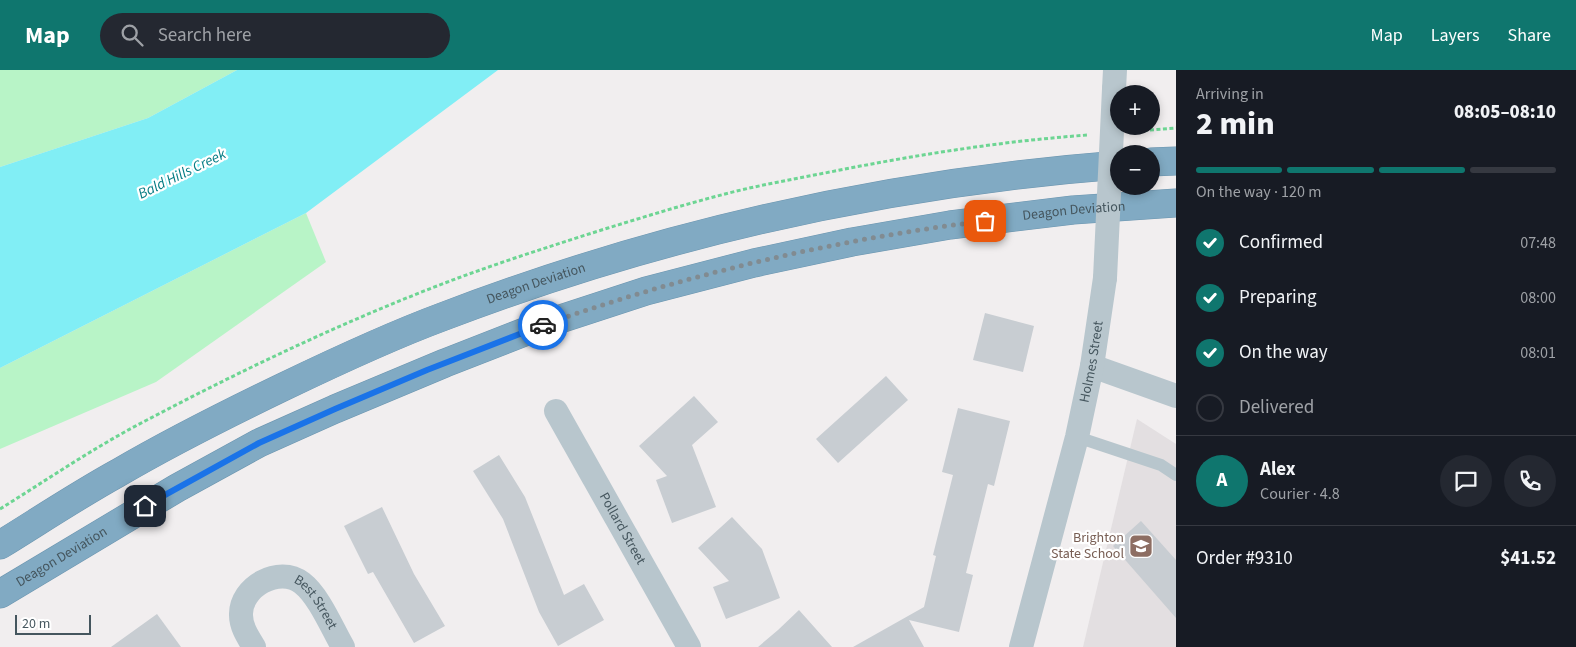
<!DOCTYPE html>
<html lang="en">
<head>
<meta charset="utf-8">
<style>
  :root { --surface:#171b24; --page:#242831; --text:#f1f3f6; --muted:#9ea1a6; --line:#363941; --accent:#0f766e }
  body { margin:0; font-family:"Source Sans 3",sans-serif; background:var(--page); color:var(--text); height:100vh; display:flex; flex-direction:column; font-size:19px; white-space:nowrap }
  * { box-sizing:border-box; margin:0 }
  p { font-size:16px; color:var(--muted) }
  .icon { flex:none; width:28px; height:28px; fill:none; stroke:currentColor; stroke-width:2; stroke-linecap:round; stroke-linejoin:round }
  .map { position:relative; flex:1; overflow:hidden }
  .details { display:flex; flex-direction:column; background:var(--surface); width:400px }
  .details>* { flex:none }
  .tools { position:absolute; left:1110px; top:15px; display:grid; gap:10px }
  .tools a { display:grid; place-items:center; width:50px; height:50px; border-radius:50%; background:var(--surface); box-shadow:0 2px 8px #0003; font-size:25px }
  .scale { position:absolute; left:15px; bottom:12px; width:76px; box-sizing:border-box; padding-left:5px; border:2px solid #45565e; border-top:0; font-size:14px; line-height:18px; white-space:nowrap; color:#45565e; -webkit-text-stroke:4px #fff; paint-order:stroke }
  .pin { position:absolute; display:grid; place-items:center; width:42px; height:42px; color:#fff; margin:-21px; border-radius:10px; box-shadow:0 2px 8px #0006 }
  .courier { position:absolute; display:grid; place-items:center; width:50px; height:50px; margin:-25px; border:4px solid #1a73e8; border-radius:50%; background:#fff; color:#222; box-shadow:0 1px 6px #0007 }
  .overview em { font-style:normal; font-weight:800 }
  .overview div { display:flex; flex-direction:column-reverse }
  .overview { display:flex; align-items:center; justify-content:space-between; height:85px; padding:0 20px }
  h1 { font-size:32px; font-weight:800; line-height:38px }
  .bar { display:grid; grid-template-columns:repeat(4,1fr); gap:8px 5px; align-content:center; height:60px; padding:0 20px }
  .bar i { height:6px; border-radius:4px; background:var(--line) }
  .bar .active { background:var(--accent) }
  .bar p { grid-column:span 4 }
  .line { display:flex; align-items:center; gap:12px; padding:0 20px; border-top:1px solid var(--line) }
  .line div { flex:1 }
  .round { display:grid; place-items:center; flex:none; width:52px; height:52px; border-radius:26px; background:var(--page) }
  ol { padding:0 20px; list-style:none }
  li { display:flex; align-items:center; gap:15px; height:55px }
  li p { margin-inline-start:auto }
  li .icon { padding:5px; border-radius:50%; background:var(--accent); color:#fff; stroke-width:4 }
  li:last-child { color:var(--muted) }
  li i { width:28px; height:28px; border:2px solid var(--line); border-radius:50% }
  header { display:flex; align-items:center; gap:30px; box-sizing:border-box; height:70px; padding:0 25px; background:var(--accent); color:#fff }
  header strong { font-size:24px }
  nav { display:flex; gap:28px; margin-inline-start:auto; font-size:18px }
  .search { width:350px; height:45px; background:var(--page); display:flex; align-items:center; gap:12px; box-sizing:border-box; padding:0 18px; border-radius:28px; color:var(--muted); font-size:19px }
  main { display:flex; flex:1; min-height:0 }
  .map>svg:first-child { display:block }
  .education { fill:#e3dfe1 }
  .green { fill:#b8f4c7 }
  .water { fill:#81eef5 }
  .building { fill:#c8cdd2 }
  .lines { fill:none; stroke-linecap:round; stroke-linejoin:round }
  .highway-casing { stroke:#6c95af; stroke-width:29 }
  .path { stroke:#6dd593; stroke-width:3; stroke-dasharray:4 2.5; stroke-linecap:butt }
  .lane { stroke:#b8c6cd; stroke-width:12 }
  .street { stroke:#b8c6cd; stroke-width:24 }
  .highway { stroke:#81aac3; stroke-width:28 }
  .street-bridge { stroke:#b8c6cd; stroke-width:24 }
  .done { stroke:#818b91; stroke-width:5; stroke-dasharray:0 9 }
  .route { stroke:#1a73e8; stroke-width:6 }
  .labels { text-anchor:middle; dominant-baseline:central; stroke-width:4.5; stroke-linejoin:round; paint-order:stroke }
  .street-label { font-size:14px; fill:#45565e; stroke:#fff }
  .education-label { font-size:14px; fill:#785e54; stroke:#fff; text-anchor:end }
  .water-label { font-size:15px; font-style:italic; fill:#057c84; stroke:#fff }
</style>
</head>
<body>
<header>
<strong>Map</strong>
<div class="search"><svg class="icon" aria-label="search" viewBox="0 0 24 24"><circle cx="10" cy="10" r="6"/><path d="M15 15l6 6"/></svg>Search here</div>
<nav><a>Map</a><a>Layers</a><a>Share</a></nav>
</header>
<main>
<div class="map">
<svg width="1176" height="577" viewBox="0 0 1176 577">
  <rect width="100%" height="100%" fill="#f1eeef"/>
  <path class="education" d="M1137,349L1176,374V577H1083Z"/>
  <g class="green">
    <path d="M0,0H237L148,48L0,97Z"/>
    <path d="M306,143L326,192L156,312L0,379V298Z"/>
  </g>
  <path class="water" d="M237,0H498L306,143L0,298V97L148,48Z"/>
  <g class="building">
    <path d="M985,243L1034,256L1023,302L973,290Z"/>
    <path d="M886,306L908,330L838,393L816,369Z"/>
    <path d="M694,326L718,352L692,375L716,437L672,453L656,410L667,406L639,376Z"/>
    <path d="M958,338L1010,351L994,416L988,414L966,503L973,505L959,562L909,550L924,577H853L924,537L936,486L933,485L953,405L942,402Z"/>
    <path d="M499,385L525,427L564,525L584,514L604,550L558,576L539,542L503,449L473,401Z"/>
    <path d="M382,437L414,504L445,556L414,573L373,502L368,504L344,456Z"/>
    <path d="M732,447L762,479L780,528L726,549L713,517L729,511L698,478Z"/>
    <path d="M1141,451L1176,490V548L1113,476Z"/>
    <path d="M799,540L832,577H758L778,560Z"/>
    <path d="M157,544L181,577H111Z"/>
  </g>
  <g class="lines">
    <g class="highway-casing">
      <g id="highway">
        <path d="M1151,92L1176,91"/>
        <path id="s4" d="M0,475C39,451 78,425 118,403C171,372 227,344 283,317C335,292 388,267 442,247C659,164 887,113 1119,95"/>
        <path id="s5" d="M0,524L177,418L259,373L335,339L445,293L545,254L646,221L754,193L852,172L950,155L1073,140L1176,133"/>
      </g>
    </g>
    <g class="path">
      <path d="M1137,61L1176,58"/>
      <path d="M0,439C48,409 95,377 145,351C246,298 351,248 458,208C507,190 557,174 608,158C647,146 686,134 725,124C763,114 801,108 840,100C922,84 1004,71 1088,65"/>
    </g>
    <path class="lane" d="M1077,367L1161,395L1176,405"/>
    <g class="street">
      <path d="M1114,19L1115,0"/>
      <path d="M1092,296L1176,326"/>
      <path id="s1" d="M556,341L689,577"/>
      <path id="s2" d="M254,577C248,567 241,557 241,545C240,517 279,495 302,513C319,526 332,558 343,577"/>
      <path id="s3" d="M1021,577L1077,367L1092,296L1105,208"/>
    </g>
    <use href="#highway" class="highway"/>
    <path class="street-bridge" d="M1105,208L1114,19"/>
  </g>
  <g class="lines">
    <path class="done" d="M543,255C684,205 836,169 985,151"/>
    <path class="route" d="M145,436L259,373L335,339L427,300L543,255"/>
  </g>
  <defs>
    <g id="school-square" transform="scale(1.25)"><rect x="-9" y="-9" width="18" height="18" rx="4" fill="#8d6e63" stroke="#fff"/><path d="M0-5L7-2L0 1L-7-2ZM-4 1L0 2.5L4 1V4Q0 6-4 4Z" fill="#fff"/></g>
  </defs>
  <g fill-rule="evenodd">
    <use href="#school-square" x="1141" y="476"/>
  </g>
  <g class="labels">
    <g class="street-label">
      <text stroke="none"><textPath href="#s5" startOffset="1152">Deagon Deviation</textPath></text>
      <text stroke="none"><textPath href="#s4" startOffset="598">Deagon Deviation</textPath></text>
      <text stroke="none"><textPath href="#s3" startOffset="294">Holmes Street</textPath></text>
      <text stroke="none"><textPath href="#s1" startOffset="135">Pollard Street</textPath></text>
      <text stroke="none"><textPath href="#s5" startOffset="72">Deagon Deviation</textPath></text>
      <text stroke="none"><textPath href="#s2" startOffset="142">Best Street</textPath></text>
    </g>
    <g class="education-label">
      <text x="1124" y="468">Brighton<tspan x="1124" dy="16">State School</tspan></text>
    </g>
    <g class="water-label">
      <text transform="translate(182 104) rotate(-26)">Bald Hills Creek</text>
    </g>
  </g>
</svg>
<div class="tools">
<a>+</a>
<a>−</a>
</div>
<div class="scale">20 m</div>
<div class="pin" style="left:985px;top:151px;background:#ea580c"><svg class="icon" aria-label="bag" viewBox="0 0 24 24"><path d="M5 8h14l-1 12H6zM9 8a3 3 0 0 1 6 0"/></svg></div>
<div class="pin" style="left:145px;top:436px;background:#1f2937"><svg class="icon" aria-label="home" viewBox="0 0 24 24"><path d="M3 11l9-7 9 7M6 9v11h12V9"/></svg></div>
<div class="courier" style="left:543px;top:255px"><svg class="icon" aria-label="car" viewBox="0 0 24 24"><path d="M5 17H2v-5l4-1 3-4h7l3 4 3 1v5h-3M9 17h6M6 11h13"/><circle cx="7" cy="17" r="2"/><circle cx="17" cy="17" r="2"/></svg></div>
</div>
<section class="details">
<div class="overview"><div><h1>2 min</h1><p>Arriving in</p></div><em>08:05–08:10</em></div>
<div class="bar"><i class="active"></i><i class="active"></i><i class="active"></i><i></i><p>On the way · 120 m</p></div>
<ol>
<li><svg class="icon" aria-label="check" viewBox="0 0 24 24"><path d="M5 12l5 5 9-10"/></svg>Confirmed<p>07:48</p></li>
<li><svg class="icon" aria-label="check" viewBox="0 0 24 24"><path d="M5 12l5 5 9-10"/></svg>Preparing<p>08:00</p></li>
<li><svg class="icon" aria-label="check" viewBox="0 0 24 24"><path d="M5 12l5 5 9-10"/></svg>On the way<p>08:01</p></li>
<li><i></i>Delivered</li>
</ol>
<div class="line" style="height:90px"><b class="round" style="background:var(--accent);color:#fff">A</b><div><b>Alex</b><p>Courier · 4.8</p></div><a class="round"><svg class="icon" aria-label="chat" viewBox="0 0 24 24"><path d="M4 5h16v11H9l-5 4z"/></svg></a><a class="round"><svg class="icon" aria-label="phone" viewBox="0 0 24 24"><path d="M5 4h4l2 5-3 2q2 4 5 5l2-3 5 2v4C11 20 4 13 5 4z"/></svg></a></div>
<div class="line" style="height:65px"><div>Order #9310</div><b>$41.52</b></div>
</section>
</main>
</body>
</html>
